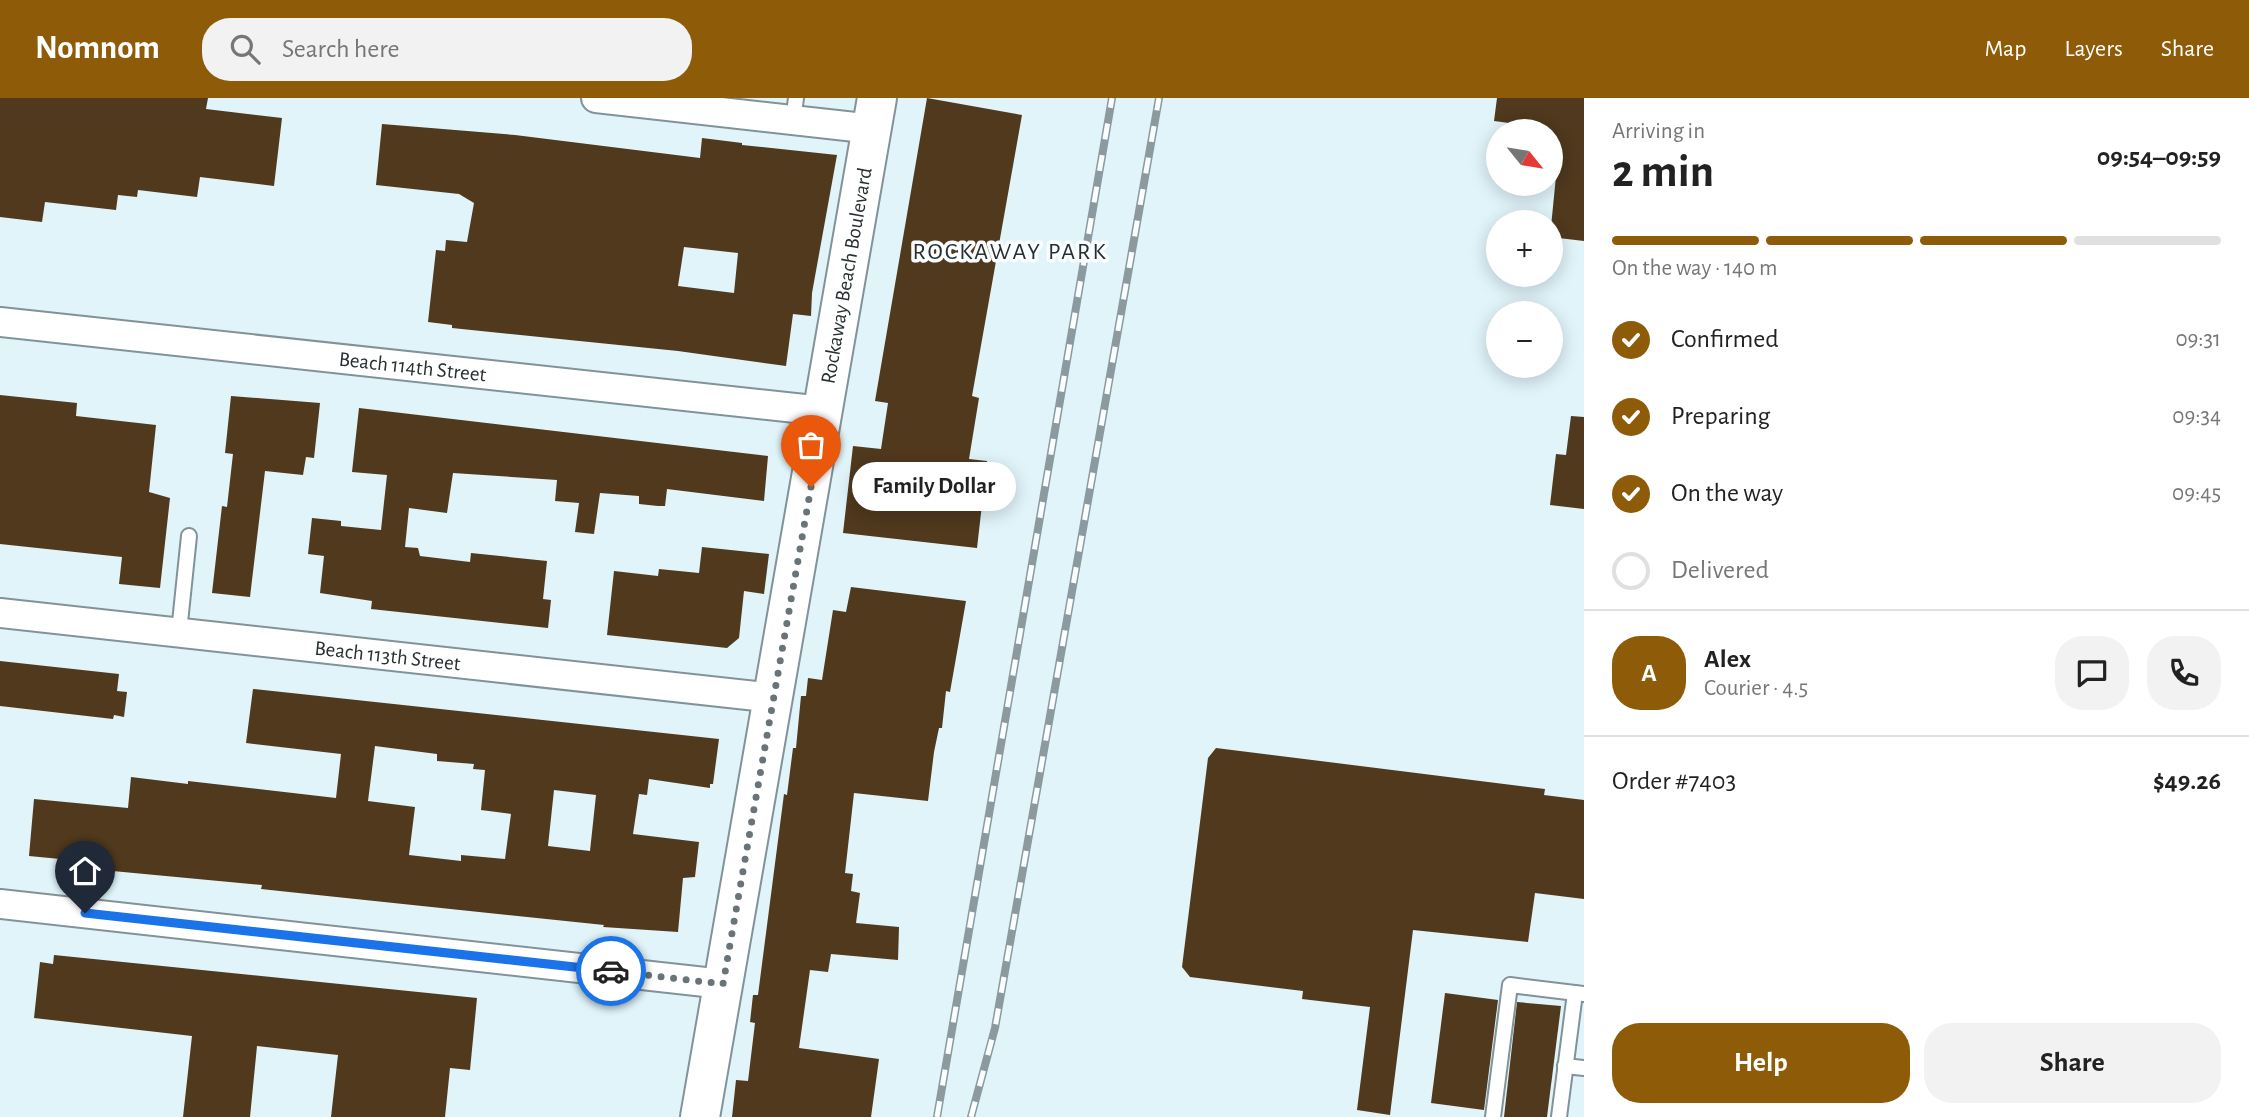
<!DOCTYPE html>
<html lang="en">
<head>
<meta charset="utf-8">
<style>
  :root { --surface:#fff; --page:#f2f2f2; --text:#222; --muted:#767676; --line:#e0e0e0; --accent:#8e5b08 }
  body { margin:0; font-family:"Alegreya Sans",sans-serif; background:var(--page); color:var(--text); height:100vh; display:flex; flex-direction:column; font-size:26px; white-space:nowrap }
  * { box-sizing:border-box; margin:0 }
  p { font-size:23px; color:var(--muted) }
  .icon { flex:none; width:38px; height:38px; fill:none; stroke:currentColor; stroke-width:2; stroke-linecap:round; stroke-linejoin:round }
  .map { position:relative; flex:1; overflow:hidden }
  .drawer { display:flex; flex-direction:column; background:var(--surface); width:665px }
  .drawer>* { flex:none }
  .needle { width:46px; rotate:120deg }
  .buttons { position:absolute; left:1486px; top:21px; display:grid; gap:14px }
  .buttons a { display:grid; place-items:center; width:77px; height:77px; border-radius:50%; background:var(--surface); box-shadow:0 4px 18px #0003; font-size:35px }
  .pin { position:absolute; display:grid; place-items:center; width:60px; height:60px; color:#fff; margin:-72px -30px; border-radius:50% 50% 50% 0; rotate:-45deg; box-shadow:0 0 7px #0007 }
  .pin .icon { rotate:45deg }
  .courier { position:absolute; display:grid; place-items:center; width:70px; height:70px; margin:-35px; border:5px solid #1a73e8; border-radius:50%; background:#fff; color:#222; box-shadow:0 2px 9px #0007 }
  .bubble { position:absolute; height:49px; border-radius:24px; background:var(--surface); box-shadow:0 4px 18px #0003; font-size:23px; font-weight:700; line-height:49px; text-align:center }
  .overview em { font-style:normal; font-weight:700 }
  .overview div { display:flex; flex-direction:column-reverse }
  .overview { display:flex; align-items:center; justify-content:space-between; height:119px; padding:0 28px }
  h1 { font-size:46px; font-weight:700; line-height:52px }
  .bar { display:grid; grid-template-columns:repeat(4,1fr); gap:10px 7px; align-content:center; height:84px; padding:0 28px }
  .bar i { height:9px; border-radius:5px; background:var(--line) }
  .bar .on { background:var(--accent) }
  .bar p { grid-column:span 4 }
  .line { display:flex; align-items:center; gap:18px; padding:0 28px; border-top:2px solid var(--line) }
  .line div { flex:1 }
  .round { display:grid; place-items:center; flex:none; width:74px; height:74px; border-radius:28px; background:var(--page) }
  ol { padding:0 28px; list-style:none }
  li { display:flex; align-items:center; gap:21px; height:77px }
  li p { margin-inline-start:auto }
  li .icon { padding:7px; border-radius:50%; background:var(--accent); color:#fff; stroke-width:4 }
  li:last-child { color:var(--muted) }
  li i { width:38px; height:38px; border:4px solid var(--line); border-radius:50% }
  .cta { display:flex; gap:14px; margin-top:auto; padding:14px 28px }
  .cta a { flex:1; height:80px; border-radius:28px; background:var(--accent); color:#fff; font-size:28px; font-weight:700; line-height:80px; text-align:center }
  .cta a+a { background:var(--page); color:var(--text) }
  header { display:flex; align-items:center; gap:42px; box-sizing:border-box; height:98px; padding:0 35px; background:var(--accent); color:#fff }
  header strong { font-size:33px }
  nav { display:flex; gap:38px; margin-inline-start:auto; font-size:24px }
  .search { width:490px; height:63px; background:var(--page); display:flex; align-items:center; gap:18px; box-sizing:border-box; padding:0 24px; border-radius:28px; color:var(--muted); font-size:26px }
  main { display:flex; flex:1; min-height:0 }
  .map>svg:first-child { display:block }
  .building { fill:#50391d; fill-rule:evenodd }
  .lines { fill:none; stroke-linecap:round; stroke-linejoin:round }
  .lane-casing { stroke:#819398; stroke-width:18 }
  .street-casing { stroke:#819398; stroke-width:32 }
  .secondary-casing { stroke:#819398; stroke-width:42 }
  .lane { stroke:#fff; stroke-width:14 }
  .street { stroke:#fff; stroke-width:28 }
  .secondary { stroke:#fff; stroke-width:38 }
  .rail-casing { stroke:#8c9a9f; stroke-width:8 }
  .rail { stroke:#fafeff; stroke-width:5; stroke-dasharray:16; stroke-linecap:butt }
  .done { stroke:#687477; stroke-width:7; stroke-dasharray:0 12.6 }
  .route { stroke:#1a73e8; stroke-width:9 }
  .labels { text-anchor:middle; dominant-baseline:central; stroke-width:7; stroke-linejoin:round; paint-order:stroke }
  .street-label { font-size:21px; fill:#272f31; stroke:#fafeff }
  .quarter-label { font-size:24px; letter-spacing:2px; fill:#272f31; stroke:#fafeff }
</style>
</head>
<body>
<header>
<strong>Nomnom</strong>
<div class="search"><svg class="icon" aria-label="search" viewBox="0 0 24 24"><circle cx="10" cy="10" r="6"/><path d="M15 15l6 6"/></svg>Search here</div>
<nav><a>Map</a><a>Layers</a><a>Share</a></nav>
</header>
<main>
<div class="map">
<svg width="1584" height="1019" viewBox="0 0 1584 1019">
  <rect width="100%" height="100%" fill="#e0f4fa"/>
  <g class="building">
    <path d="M0,0H208L206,11L282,20L274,88L200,79L197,99L138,92L137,99L118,97L116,112L45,104L42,124L0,119Z"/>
    <path d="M927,0L1022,17L972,298L979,300L969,361L987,363L977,450L843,435L853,348L881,351L888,305L875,303Z"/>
    <path d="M1497,0H1584V143L1550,139L1556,78H1550V33H1524V27L1494,23Z"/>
    <path d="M382,26L515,37L700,60L702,40L742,45V47L837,57L812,195L811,218L793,216L786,268L678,253L452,230V227L428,224L436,152L445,153L446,142L467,144L474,105L459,96L376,87ZM684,149L738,155L734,195L678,188Z"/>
    <path d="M0,297L77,305L76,318L156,327L149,394L170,400L160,490L119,486L122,459L0,446Z"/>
    <path d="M231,298L320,305L314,360L306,359L303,377L265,373L250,499L212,495L222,408L227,409L233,356L225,355Z"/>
    <path d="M359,310L768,358L764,403L667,391L665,408H658L639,406V398L600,395L594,436L575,434L579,405L555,403L557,382L453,375L447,415L409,410L405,449L418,450L420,458L470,464L471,455L547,463L543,501L551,502L548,530L371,511L372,503L320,495L324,458L308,456L312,420L341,423V428L381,432L387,377L352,374Z"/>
    <path d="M1571,318L1584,319V411L1550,407L1556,356L1566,357Z"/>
    <path d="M702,449L769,456L764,496L744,493L739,540L727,550L607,537L614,473L658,478L659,471L699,475Z"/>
    <path d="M851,489L966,503L950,594L946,593L942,630H939L934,654L928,703L854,695L845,775L853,776L851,793L860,795L856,825L899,829L898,862L831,856L828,874L810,872L799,950L879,961L871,1019H732L736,982L748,983L755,925L750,924L753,897H758L784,696L787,697L793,650H796L801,598H806L808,580L822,582L833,512L846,514Z"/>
    <path d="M0,563L119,576L117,593L127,594L124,619L114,617L113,621L0,608Z"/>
    <path d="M253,591L719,641L713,686H710V690L649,681L647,697L639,696L633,736L699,744L695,779L683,780L678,834L603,829L604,827L289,794L261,791L262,787L102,772V765L29,758L34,701L128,710L131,679L188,686V683L336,700L341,656L246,645ZM375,648L437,656V663L474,666L473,671L485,672L481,712L511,716L505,761L461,757V763L409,757L415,709L368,703ZM554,692L596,697L590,753L548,748Z"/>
    <path d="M1216,650L1545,691L1544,697L1584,702V801L1535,795L1528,844L1413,832L1390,1017L1357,1012L1370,909L1302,901L1303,893L1190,879L1182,869L1208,660Z"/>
    <path d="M54,857L477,900L470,972L450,970L445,1019H331L338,957L257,948L250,1019H183L192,938L34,920L40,864L53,866Z"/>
    <path d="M1445,895L1498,902L1484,1012L1431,1005Z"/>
    <path d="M1517,904L1561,908L1547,1019H1504Z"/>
  </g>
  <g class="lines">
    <g class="lane-casing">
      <g id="lane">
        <path d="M793,22L796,0"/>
        <path d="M179,534L189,438"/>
        <path d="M1565,968L1584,970"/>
        <path d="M1493,1019L1510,887L1584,896"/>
        <path d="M1559,1019L1575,895"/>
      </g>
    </g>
    <g class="street-casing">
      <g id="street">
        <path d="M596,0L873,31"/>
        <path id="s1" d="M0,224L823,313"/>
        <path id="s2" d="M0,515L774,600"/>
        <path d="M0,806L723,886"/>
      </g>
    </g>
    <g class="secondary-casing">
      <g id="secondary">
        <path id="s3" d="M700,1019L877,0"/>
      </g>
    </g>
    <use href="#lane" class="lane"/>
    <use href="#street" class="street"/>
    <use href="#secondary" class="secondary"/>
    <g class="rail-casing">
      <g id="rail">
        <path d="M937,1019L1112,0"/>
        <path d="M971,1019L995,930L1159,0"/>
      </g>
    </g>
    <use href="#rail" class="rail"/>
  </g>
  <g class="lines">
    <path class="done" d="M611,873L723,886L811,389"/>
    <path class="route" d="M85,815L611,873"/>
  </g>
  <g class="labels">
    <g class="street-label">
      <text stroke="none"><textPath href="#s3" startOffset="854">Rockaway Beach Boulevard</textPath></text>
      <text stroke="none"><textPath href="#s1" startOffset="415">Beach 114th Street</textPath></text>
      <text stroke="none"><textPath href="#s2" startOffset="390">Beach 113th Street</textPath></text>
    </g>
    <g class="quarter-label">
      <text x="1010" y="154">ROCKAWAY PARK</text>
    </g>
  </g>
</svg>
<div class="buttons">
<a><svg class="needle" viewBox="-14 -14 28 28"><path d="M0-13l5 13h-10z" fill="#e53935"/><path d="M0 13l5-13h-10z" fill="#767676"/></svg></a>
<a>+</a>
<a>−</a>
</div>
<div class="pin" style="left:811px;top:389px;background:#ea580c"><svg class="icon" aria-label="bag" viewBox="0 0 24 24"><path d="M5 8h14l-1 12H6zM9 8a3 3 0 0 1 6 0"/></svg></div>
<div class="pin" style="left:85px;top:815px;background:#1f2937"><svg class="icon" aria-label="home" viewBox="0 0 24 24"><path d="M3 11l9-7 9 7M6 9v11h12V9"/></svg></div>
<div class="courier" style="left:611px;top:873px"><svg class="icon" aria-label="car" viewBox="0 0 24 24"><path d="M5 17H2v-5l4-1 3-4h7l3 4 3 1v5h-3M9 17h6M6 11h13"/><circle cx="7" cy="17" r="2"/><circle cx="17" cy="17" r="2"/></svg></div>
<div class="bubble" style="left:852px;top:364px;width:164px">Family Dollar</div>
</div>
<section class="drawer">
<div class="overview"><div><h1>2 min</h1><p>Arriving in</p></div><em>09:54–09:59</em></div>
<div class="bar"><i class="on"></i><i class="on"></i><i class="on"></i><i></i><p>On the way · 140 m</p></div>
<ol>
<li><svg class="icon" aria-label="check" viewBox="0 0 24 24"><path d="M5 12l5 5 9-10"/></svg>Confirmed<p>09:31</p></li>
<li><svg class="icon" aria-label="check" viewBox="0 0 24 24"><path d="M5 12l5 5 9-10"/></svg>Preparing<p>09:34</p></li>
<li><svg class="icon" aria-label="check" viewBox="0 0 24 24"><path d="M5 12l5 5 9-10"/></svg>On the way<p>09:45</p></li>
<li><i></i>Delivered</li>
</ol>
<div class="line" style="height:126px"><b class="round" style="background:var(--accent);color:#fff">A</b><div><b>Alex</b><p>Courier · 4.5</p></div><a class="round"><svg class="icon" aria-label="chat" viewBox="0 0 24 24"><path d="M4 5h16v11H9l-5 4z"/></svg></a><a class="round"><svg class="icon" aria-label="phone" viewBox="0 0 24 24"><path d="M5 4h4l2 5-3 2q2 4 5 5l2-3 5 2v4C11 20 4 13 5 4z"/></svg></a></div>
<div class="line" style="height:91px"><div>Order #7403</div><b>$49.26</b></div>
<div class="cta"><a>Help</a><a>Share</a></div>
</section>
</main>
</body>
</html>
